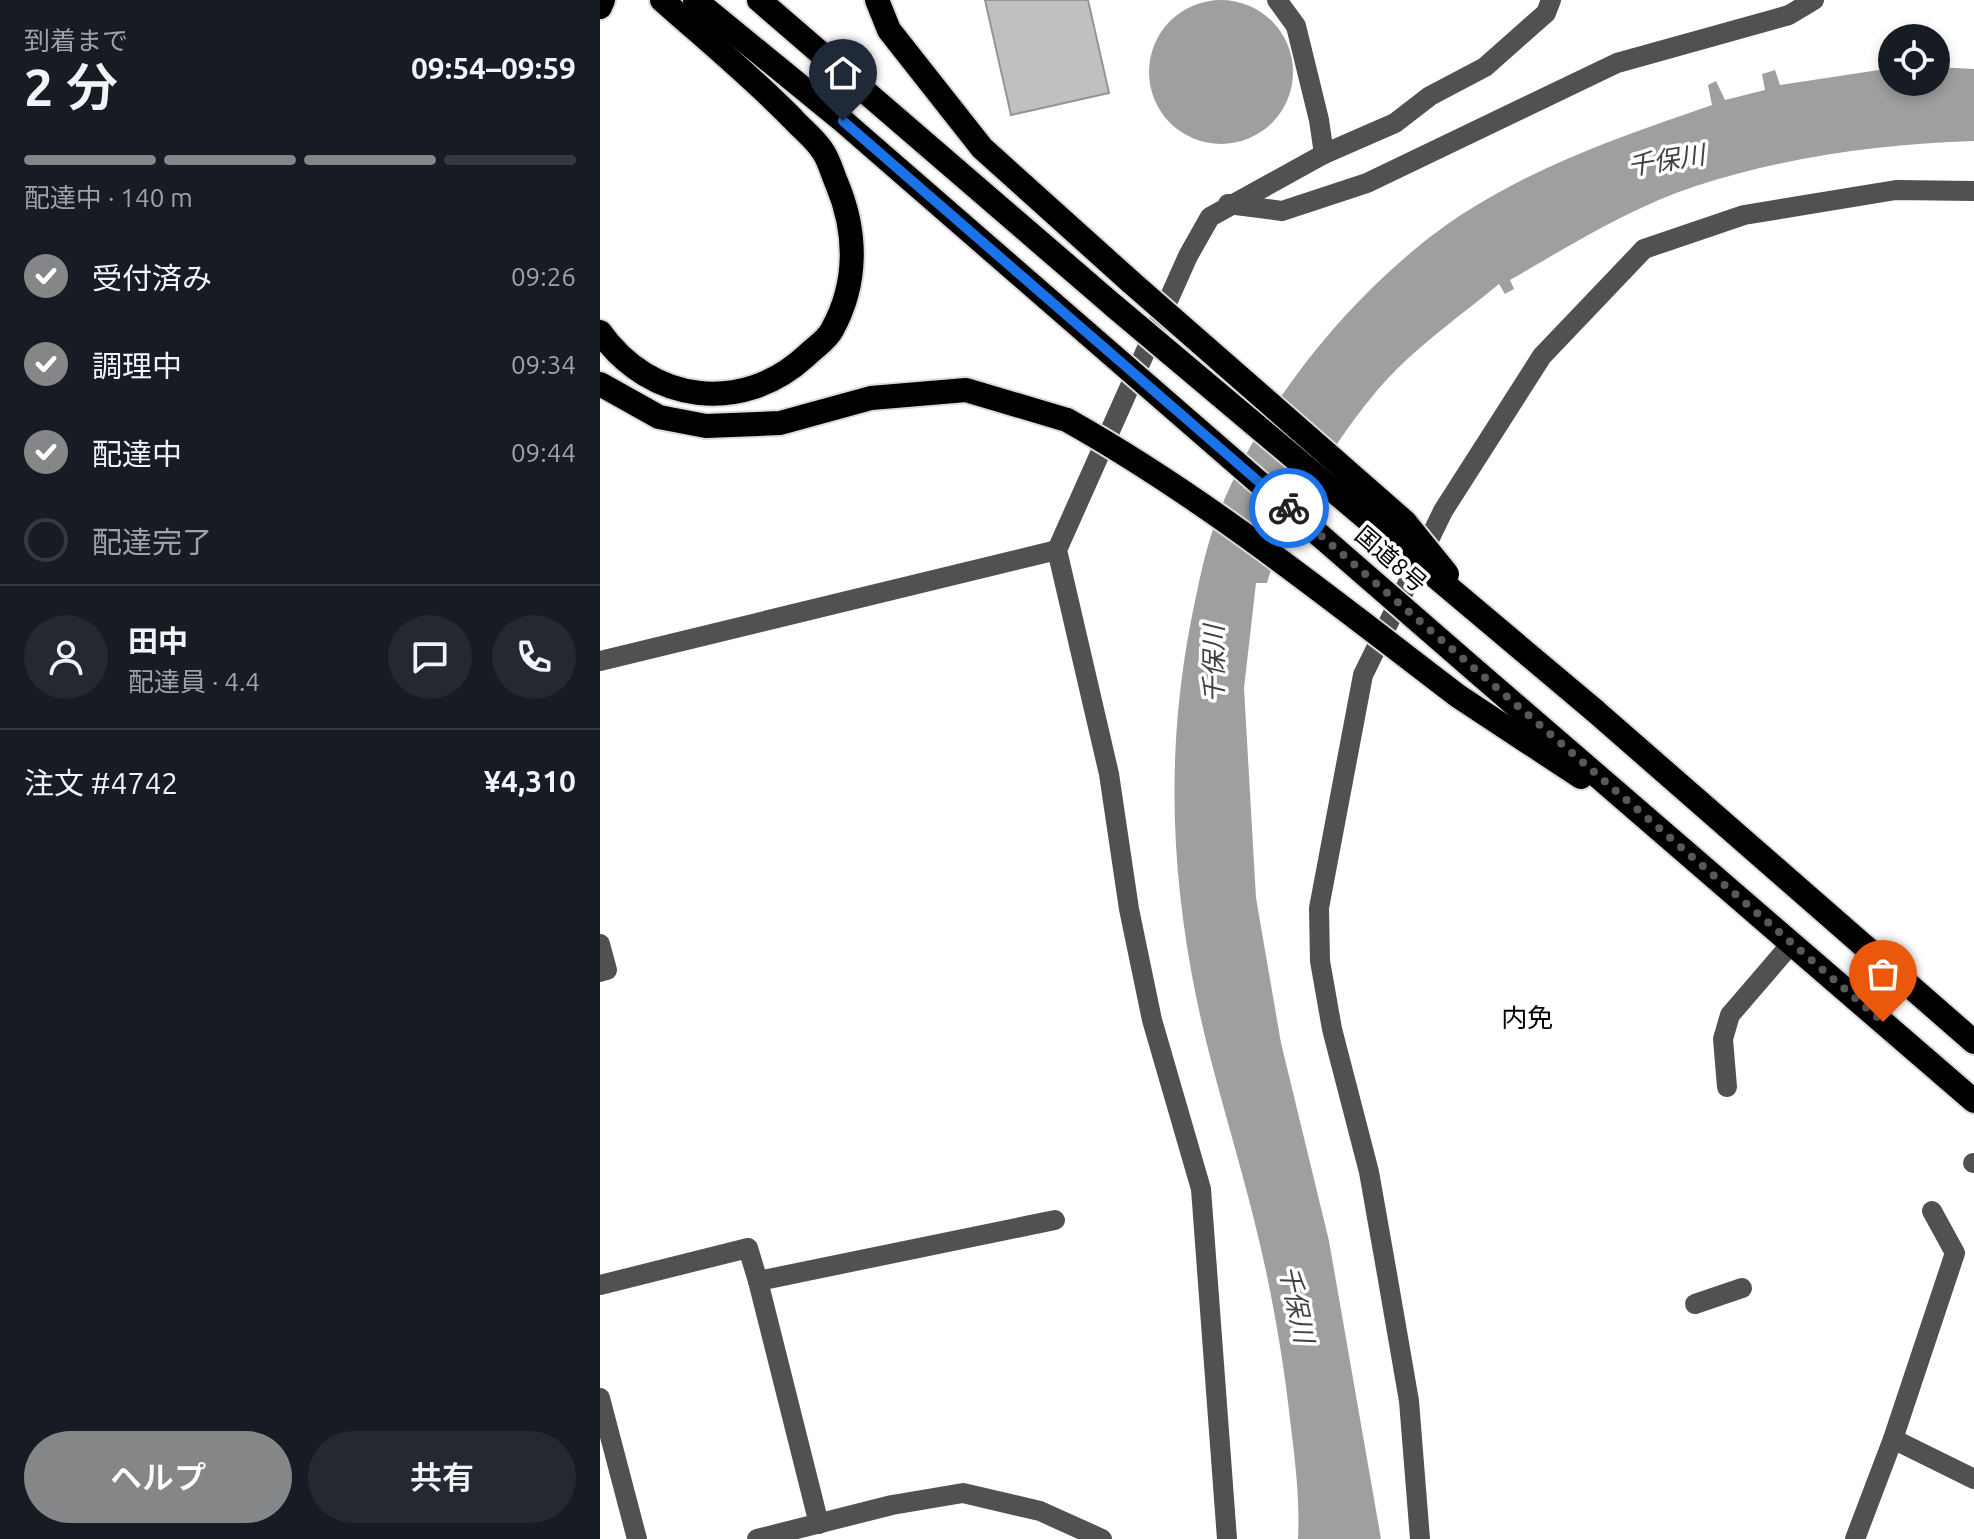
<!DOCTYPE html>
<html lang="ja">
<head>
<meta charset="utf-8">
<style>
  :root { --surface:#171b24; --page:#242831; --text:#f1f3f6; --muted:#9ea1a6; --line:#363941; --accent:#858687 }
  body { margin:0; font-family:Ubuntu,"Noto Sans JP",sans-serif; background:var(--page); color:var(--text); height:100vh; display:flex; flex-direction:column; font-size:30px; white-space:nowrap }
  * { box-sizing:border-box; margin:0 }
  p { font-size:26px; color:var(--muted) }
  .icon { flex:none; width:44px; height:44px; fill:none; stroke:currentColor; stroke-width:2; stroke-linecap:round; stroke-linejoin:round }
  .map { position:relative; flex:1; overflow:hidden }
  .sheet { display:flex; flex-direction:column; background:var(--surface); width:600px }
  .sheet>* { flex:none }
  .fabs { position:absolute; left:1278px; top:24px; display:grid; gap:16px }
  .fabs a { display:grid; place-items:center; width:72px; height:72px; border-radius:50%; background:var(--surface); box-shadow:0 4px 12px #0003; font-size:40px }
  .pin { position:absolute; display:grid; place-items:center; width:68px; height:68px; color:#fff; margin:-82px -34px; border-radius:50% 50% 50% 0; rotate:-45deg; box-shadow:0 0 8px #0007 }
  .pin .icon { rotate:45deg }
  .courier { position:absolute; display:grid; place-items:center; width:80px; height:80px; margin:-40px; border:6px solid #1a73e8; border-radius:50%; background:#fff; color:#222; box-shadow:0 2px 10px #0007 }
  .summary em { font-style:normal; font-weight:600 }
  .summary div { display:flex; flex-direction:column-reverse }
  .summary { display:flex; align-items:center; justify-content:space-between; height:136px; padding:0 24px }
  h1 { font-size:52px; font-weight:600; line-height:60px }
  .bar { display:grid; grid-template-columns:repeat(4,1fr); gap:12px 8px; align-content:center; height:96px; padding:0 24px }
  .bar i { height:10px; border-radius:6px; background:var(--line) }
  .bar .on { background:var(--accent) }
  .bar p { grid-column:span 4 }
  .line { display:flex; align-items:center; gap:20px; padding:0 24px; border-top:2px solid var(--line) }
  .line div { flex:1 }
  .round { display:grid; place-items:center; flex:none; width:84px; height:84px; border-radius:42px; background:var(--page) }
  ol { padding:0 24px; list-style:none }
  li { display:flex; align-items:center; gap:24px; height:88px }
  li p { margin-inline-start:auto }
  li .icon { padding:8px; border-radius:50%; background:var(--accent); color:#fff; stroke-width:4 }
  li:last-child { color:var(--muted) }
  li i { width:44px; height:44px; border:4px solid var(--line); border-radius:50% }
  .primary-button { display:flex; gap:16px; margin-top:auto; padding:16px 24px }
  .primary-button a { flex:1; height:92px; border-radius:48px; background:var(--accent); color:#fff; font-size:32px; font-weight:600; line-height:92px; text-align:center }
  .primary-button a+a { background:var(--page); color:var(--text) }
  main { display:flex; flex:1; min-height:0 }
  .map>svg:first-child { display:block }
  .water { fill:#9f9f9f }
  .building { fill:#c0c0c0; stroke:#959595; stroke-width:2 }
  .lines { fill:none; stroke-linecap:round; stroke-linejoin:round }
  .highway-casing { stroke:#dbdbdb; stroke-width:28 }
  .minor { stroke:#515151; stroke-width:20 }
  .highway { stroke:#000; stroke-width:24 }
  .highway-bridge-casing { stroke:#dbdbdb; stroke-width:28; stroke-linecap:butt }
  .highway-bridge { stroke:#000; stroke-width:24 }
  .done { stroke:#595959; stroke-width:8; stroke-dasharray:0 14.4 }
  .route { stroke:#1a73e8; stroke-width:10 }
  .labels { text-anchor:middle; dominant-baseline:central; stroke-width:7; stroke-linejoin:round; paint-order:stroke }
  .street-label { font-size:24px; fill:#000; stroke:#fff }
  .water-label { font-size:26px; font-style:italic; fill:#404040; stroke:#fff }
  .neighbourhood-label { font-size:26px; fill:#000; stroke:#fff }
</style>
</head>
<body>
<main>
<section class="sheet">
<div class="summary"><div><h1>2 分</h1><p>到着まで</p></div><em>09:54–09:59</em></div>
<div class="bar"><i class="on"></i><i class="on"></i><i class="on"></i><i></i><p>配達中 · 140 m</p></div>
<ol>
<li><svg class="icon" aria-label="check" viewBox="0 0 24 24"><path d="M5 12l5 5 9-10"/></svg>受付済み<p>09:26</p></li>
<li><svg class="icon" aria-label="check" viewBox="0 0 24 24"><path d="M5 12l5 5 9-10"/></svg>調理中<p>09:34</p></li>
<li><svg class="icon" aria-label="check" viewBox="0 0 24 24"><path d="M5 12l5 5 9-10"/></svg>配達中<p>09:44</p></li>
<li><i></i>配達完了</li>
</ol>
<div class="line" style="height:144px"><a class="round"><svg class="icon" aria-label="person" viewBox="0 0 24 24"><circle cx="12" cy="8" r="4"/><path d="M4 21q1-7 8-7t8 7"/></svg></a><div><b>田中</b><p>配達員 · 4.4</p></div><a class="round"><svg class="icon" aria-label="chat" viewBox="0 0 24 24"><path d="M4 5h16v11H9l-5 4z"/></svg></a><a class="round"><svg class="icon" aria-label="phone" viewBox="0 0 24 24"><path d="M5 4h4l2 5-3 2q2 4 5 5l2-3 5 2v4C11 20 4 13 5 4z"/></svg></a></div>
<div class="line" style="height:104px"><div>注文 #4742</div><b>¥4,310</b></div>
<div class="primary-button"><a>ヘルプ</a><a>共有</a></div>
</section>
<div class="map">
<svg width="1374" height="1539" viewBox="0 0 1374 1539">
  <rect width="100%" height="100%" fill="#fff"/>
  <g class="water">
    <circle cx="621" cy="72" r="72"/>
    <path d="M1336,67L1374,69V141C1281,144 1184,157 1096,186C1031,207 969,246 910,280L914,289L905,294L899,284C865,312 827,339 796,370C748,418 685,518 667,583H656L644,688L656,898L681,1043L729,1241L781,1539H698C700,1498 695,1460 690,1419C682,1346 668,1272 649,1200C632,1134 611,1068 597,1001C571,874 566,755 590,626C598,587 605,547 620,510C663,405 738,311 826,240C910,174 1013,139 1112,105L1108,85L1116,81L1125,100L1165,90L1162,74L1175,70L1180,85L1292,68V82H1336Z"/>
  </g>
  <path class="building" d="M385,0H488L509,93L411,115Z"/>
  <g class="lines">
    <g class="highway-casing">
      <g id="highway">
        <path d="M95,0L243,121L488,334"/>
        <path d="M159,0L514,306"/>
        <path d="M277,0L289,30L382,148L532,283"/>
        <path d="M0,7L3,0"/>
        <path d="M0,332C50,403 142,415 206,356C214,348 227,340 232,330C258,283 257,232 237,184C232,173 229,159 222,150C215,139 202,129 193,119C152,77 106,39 62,0"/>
        <path d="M0,384L59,417L106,426L180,423L271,398L366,390L467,420"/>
        <path d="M877,672L1374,1101"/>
        <path d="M858,696L981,777"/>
        <path d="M994,710L1374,1042"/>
      </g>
    </g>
    <g class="minor">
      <path d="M677,0L696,26L719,120L724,154"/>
      <path d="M628,204L682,211L767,183L1017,63L1189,15L1214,0"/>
      <path d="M0,661L457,550"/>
      <path d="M0,944L7,970L0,972"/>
      <path d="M1127,1087L1123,1039L1130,1015L1192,943"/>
      <path d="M1373,1163H1374"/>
      <path d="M158,1281L219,1524"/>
      <path d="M0,1285L148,1248L158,1281L455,1220"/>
      <path d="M1095,1304L1142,1288"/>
      <path d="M0,1398L37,1539"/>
      <path d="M1293,1439L1355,1253L1332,1211"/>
      <path d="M157,1539L292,1505L363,1493L440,1511L502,1539"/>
      <path d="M627,1539L601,1189L552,1020L529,909L509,774L457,550L588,256L610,217L724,154L795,123L830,96L885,67L946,13L951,0"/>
      <path d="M820,1539L809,1401L787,1274L769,1172L732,1029L720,961L719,908L763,675L843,511L942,356L1044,249L1144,215L1296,190L1374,191"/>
      <path d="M1255,1539L1293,1439L1374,1479"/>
    </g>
    <use href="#highway" class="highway"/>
    <g class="highway-bridge-casing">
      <g id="highway-bridge">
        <path d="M532,283L805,522L847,574"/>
        <path d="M514,306L994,710"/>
        <path d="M488,334L877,672"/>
        <path d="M467,420C606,498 732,600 858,696"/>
      </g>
    </g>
    <use href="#highway-bridge" class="highway-bridge"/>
  </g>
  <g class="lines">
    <path class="done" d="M689,508L1283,1022"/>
    <path class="route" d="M243,121L689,508"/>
  </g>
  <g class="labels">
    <g class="street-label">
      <text transform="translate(791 559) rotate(41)">国道8号</text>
    </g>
    <g class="water-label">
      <text transform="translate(1066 160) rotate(-9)">千保川</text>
      <text transform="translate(613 664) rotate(-90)">千保川</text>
      <text transform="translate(697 1304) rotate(78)">千保川</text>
    </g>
    <g class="neighbourhood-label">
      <text x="927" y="1017">内免</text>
    </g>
  </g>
</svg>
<div class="fabs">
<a><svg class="icon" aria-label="locate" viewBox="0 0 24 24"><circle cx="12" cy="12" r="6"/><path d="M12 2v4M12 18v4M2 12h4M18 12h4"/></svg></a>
</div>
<div class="pin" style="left:1283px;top:1022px;background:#ea580c"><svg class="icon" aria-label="bag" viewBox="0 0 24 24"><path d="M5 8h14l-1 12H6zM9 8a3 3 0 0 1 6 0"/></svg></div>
<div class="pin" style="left:243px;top:121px;background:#1f2937"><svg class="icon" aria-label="home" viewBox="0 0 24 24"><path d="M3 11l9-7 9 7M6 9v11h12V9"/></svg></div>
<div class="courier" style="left:689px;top:508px"><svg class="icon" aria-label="bike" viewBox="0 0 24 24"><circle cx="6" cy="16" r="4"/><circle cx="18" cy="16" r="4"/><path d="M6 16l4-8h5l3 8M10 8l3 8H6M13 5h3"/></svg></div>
</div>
</main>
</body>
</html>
